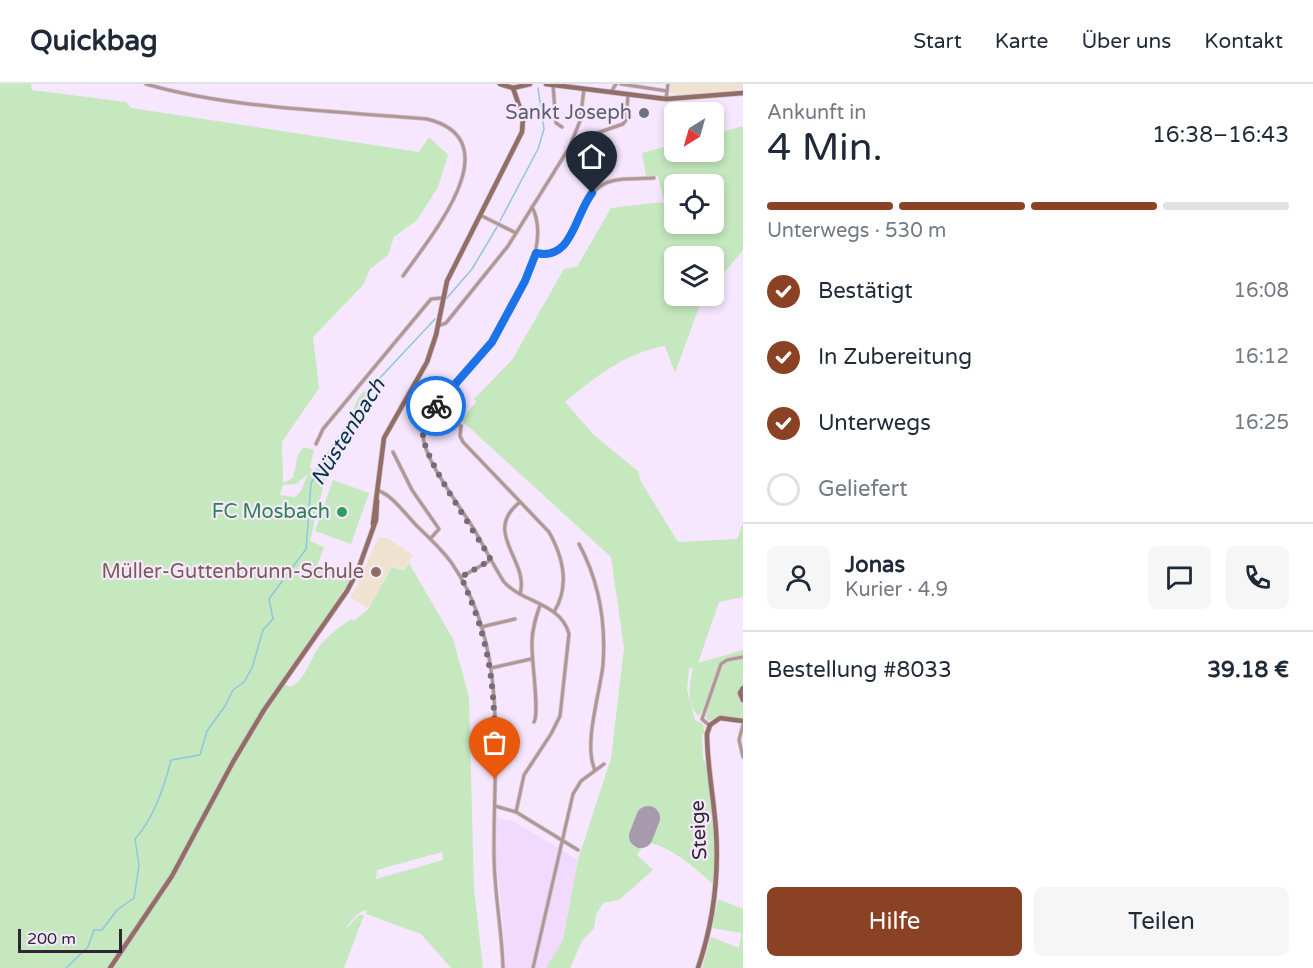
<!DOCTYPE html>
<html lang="de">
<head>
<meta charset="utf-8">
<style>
  :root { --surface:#fff; --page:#f6f6f7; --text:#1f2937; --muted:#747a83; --line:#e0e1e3; --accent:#8b4224 }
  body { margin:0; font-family:"Varela Round",sans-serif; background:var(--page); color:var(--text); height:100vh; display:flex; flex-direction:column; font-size:22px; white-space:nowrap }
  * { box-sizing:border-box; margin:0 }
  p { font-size:20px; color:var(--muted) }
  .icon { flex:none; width:33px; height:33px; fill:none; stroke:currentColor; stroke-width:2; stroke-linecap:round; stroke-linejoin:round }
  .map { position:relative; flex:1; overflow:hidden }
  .panel { display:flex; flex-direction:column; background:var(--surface); width:570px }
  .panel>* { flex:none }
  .needle { width:39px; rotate:217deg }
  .buttons { position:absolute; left:664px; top:18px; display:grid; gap:12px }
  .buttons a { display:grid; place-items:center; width:60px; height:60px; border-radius:9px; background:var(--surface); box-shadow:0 3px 9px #0003; font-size:30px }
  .scale { position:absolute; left:18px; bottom:15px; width:104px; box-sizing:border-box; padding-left:6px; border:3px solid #2f2832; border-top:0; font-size:16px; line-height:21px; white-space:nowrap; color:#2f2832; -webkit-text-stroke:4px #f6e7fe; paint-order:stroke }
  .pin { position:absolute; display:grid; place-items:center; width:51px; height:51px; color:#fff; margin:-62px -26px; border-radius:50% 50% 50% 0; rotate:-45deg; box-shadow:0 0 6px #0007 }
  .pin .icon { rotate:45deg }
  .courier { position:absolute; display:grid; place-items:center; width:60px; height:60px; margin:-30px; border:4px solid #1a73e8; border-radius:50%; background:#fff; color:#222; box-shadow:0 2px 8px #0007 }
  .headline em { font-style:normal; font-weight:600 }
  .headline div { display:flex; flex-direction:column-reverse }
  .headline { display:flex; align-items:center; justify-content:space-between; height:102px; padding:0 24px }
  h1 { font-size:39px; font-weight:600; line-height:45px }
  .bar { display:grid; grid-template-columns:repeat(4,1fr); gap:9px 6px; align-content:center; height:72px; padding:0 24px }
  .bar i { height:8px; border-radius:4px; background:var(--line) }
  .bar .active { background:var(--accent) }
  .bar p { grid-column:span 4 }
  .line { display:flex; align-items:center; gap:15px; padding:0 24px; border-top:2px solid var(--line) }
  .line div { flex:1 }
  .round { display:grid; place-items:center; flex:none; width:63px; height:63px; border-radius:9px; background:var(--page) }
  ol { padding:0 24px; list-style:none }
  li { display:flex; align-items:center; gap:18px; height:66px }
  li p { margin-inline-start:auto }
  li .icon { padding:6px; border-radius:50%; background:var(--accent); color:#fff; stroke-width:4 }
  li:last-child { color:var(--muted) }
  li i { width:33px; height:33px; border:3px solid var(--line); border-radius:50% }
  .button { display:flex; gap:12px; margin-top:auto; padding:12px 24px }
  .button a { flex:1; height:69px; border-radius:9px; background:var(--accent); color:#fff; font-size:24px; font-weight:600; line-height:69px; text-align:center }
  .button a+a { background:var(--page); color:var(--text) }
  header { display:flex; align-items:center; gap:36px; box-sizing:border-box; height:84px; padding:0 30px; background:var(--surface); border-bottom:2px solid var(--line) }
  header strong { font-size:28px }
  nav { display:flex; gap:33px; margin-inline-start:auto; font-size:21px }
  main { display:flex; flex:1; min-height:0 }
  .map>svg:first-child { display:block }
  .built { fill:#f1dafd }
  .education { fill:#efe2ce }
  .green { fill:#c5e8bf; fill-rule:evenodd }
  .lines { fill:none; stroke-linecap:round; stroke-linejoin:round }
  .stream { stroke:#8bc7df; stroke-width:1.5 }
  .runway { stroke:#a69aac; stroke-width:24 }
  .street-casing { stroke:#d2c5d9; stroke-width:4.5 }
  .secondary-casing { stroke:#d2c5d9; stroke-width:6 }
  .street { stroke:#b19791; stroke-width:3 }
  .secondary { stroke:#926e65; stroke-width:4.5 }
  .done { stroke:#756b79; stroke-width:6; stroke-dasharray:0 10.8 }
  .route { stroke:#1a73e8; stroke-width:8 }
  .worship-dot { fill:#6b7280; stroke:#f6e7fe; stroke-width:2 }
  .leisure-dot { fill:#2e9e5b; stroke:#f6e7fe; stroke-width:2 }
  .education-dot { fill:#8d6e63; stroke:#f6e7fe; stroke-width:2 }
  .labels { text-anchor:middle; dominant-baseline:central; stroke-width:4.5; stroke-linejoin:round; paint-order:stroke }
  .worship-label { font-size:20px; fill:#5b616d; stroke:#f6e7fe; text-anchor:end }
  .leisure-label { font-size:20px; fill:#27864d; stroke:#f6e7fe; text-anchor:end }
  .education-label { font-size:20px; fill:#785e54; stroke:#f6e7fe; text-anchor:end }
  .street-label { font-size:20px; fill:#2f2832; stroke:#f6e7fe }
  .water-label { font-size:21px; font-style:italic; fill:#003648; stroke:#f6e7fe }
</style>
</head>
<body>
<header>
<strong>Quickbag</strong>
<nav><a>Start</a><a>Karte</a><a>Über uns</a><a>Kontakt</a></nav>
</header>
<main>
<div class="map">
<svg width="743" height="884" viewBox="0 0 743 884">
  <rect width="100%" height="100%" fill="#f6e7fe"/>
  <path class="built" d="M497,734L515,738L578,776L563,856L546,884H505L503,838L496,773Z"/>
  <g class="education">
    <path d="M671,0H743V5L701,11H677L670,8Z"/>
    <path d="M379,453L387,454L413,471L404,485L392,482L368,524L350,513L365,489L363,487Z"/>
  </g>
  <g class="green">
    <path d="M0,0H31L32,6L126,18L131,24L419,68L429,53L448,71L438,103L417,136L394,153L388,171L370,185L363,201L313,253L319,304L282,358L283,399L293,394L298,371L303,363L314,366L310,384L314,387L349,336L358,314L364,307L370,309L347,358L328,383L310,457L324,463L317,482L350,494C332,532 302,565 281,599L291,603C308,593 309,575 321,560C329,551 341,542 351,535L354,537L368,525L392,483L404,486L409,479L453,555L469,613L474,805L483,884H451L421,850L366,830L367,826C357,827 350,839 344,847L359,831H364L344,884H0ZM308,390L301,407L295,413L280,411L283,401L296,400ZM442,768L443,776L376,795L377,786Z"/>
    <path d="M743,42V166L714,201V172H675V212H703L675,289L665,262C626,268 594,294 565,318L594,351L639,388L640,396L678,458L737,455L743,439V513L719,518L698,579L743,566V635L721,632L709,637L706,634L708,624L704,623L699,632C685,621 690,599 693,584H689L687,606L695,636L703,640L705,649L702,651L703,674L707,683L716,747L714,801C694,783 672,763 646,758L637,771L653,786L619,816L603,819L596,831L594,844L582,857L570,884H546L563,856L578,776L611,674L624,564L611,473L461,336L476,318L474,315L512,276L564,185L577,183L611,124L663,118L665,122L658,92H646L642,69L675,60V68H714V50ZM675,100H714V140H675Z"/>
    <path d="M333,396L369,409L351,460L315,447Z"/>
    <path d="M718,815L743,825V884H702L711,853L739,864L741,849L712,844Z"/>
  </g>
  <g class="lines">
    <g class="stream">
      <path d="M500,137L538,65L544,45L538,4"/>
      <path d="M446,215L472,185L497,143"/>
      <path d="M66,884L88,863L94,846H102L117,826L134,814L139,782L135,755C154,734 164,704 171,676L200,671L207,647L225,622L233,606L244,598L252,584L263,546L273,535L269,515L306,465L311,399L377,297L435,235"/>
    </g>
    <path class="runway" d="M641,752L648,734"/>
    <g class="street-casing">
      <g id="street">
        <path d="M146,0C232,25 337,27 427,35C513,56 430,153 403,192"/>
        <path d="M621,0L667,7"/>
        <path d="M553,1L556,39L562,43"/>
        <path d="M611,8L616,0"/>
        <path d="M666,15L668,0"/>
        <path d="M573,55L577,56L623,40L626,36L628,11"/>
        <path d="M482,132L516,149"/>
        <path d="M536,169C578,179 572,116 604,100C618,93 638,95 654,94"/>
        <path d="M438,242L446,239L508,162L569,64L580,37L584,5"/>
        <path d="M461,342L460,352L463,358L549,448C563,473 570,502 554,528"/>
        <path d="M316,360L323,345L431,215L442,214"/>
        <path d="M393,368L412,406L439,445L430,455"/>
        <path d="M379,407C392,411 406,431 416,441C428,453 443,466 453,481C510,565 493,674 494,770C494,808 502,846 503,884"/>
        <path d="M579,460C599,497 606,539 603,581C600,609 583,661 595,686"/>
        <path d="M461,493L491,476"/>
        <path d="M520,510C530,476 481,449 520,418"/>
        <path d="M481,543L515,535"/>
        <path d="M491,584L531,575"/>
        <path d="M534,638C540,629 531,575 532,558C532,545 536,533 540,521"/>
        <path d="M709,641L702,635L721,580L727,576L743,573"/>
        <path d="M743,641L739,656L743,673"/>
        <path d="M495,722L516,728L578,766"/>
        <path d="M516,728L524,691L551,650L560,632L569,550C561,519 523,519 504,498C493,481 485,464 475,447C461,423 424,377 423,351C421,324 477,279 492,257C514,226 552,160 532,123"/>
        <path d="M533,884L573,710L581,697L604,680"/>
      </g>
    </g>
    <g class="secondary-casing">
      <g id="secondary">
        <path d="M500,0L513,4"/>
        <path d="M546,0L666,15L743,9"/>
        <path d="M513,4L530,0"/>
        <path d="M373,440L384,354L427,278L436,251L447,197L522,48L523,33L513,4"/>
        <path d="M743,604L740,609L743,616"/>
        <path d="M110,884L172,792L233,678L264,626L347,507L358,486L376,436L377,417"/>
        <path d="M698,884C713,840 719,794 716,747C714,715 707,682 707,650L710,641L720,634L743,637"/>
      </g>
    </g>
    <use href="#street" class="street"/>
    <use href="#secondary" class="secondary"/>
  </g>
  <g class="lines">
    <path class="done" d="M436,322C430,331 423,339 423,351C424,376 476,449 491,476L461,493C495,567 495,616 495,695"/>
    <path class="route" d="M436,322L492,258L525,197L536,169C572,177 574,133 592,109"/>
  </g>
  <circle class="worship-dot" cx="644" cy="29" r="6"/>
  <circle class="leisure-dot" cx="342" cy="428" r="6"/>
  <circle class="education-dot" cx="376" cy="488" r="6"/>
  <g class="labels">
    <g class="worship-label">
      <text x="632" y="29">Sankt Joseph</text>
    </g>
    <g class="leisure-label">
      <text x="330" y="428">FC Mosbach</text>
    </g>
    <g class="education-label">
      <text x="364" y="488">Müller-Guttenbrunn-Schule</text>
    </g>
    <g class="street-label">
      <text transform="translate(699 746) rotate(-93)">Steige</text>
    </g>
    <g class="water-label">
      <text transform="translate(348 348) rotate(-58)">Nüstenbach</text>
    </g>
  </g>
</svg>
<div class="buttons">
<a><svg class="needle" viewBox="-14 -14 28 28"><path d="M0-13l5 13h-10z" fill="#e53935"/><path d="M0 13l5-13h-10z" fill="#747a83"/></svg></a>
<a><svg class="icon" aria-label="locate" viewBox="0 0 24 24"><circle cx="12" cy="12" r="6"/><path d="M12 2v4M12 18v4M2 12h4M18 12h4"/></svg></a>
<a><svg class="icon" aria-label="layers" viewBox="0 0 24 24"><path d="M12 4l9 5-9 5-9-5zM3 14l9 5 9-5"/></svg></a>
</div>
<div class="scale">200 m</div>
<div class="pin" style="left:495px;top:695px;background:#ea580c"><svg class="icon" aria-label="bag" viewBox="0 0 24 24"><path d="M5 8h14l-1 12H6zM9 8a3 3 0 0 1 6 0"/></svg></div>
<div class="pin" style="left:592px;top:109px;background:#1f2937"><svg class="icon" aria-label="home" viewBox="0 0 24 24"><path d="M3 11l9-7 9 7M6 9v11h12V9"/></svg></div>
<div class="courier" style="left:436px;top:322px"><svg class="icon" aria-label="bike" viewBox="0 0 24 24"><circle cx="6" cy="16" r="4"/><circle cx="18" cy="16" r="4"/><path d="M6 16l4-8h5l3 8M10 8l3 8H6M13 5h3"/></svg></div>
</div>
<section class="panel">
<div class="headline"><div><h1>4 Min.</h1><p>Ankunft in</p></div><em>16:38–16:43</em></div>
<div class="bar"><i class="active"></i><i class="active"></i><i class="active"></i><i></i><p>Unterwegs · 530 m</p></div>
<ol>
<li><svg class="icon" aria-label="check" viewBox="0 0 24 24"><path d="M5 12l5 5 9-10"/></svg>Bestätigt<p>16:08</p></li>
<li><svg class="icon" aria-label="check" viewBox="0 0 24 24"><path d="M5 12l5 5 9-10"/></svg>In Zubereitung<p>16:12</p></li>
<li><svg class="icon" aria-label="check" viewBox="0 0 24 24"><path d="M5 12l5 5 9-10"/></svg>Unterwegs<p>16:25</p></li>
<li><i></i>Geliefert</li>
</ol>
<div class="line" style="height:108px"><a class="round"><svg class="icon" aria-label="person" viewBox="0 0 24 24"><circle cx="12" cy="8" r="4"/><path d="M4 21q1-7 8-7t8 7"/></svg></a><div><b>Jonas</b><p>Kurier · 4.9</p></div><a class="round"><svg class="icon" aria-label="chat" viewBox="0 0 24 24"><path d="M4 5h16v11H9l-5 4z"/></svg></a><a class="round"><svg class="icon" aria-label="phone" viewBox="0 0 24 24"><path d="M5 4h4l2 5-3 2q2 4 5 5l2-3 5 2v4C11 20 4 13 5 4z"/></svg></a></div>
<div class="line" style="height:78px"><div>Bestellung #8033</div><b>39.18 €</b></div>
<div class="button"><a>Hilfe</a><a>Teilen</a></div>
</section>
</main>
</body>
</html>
